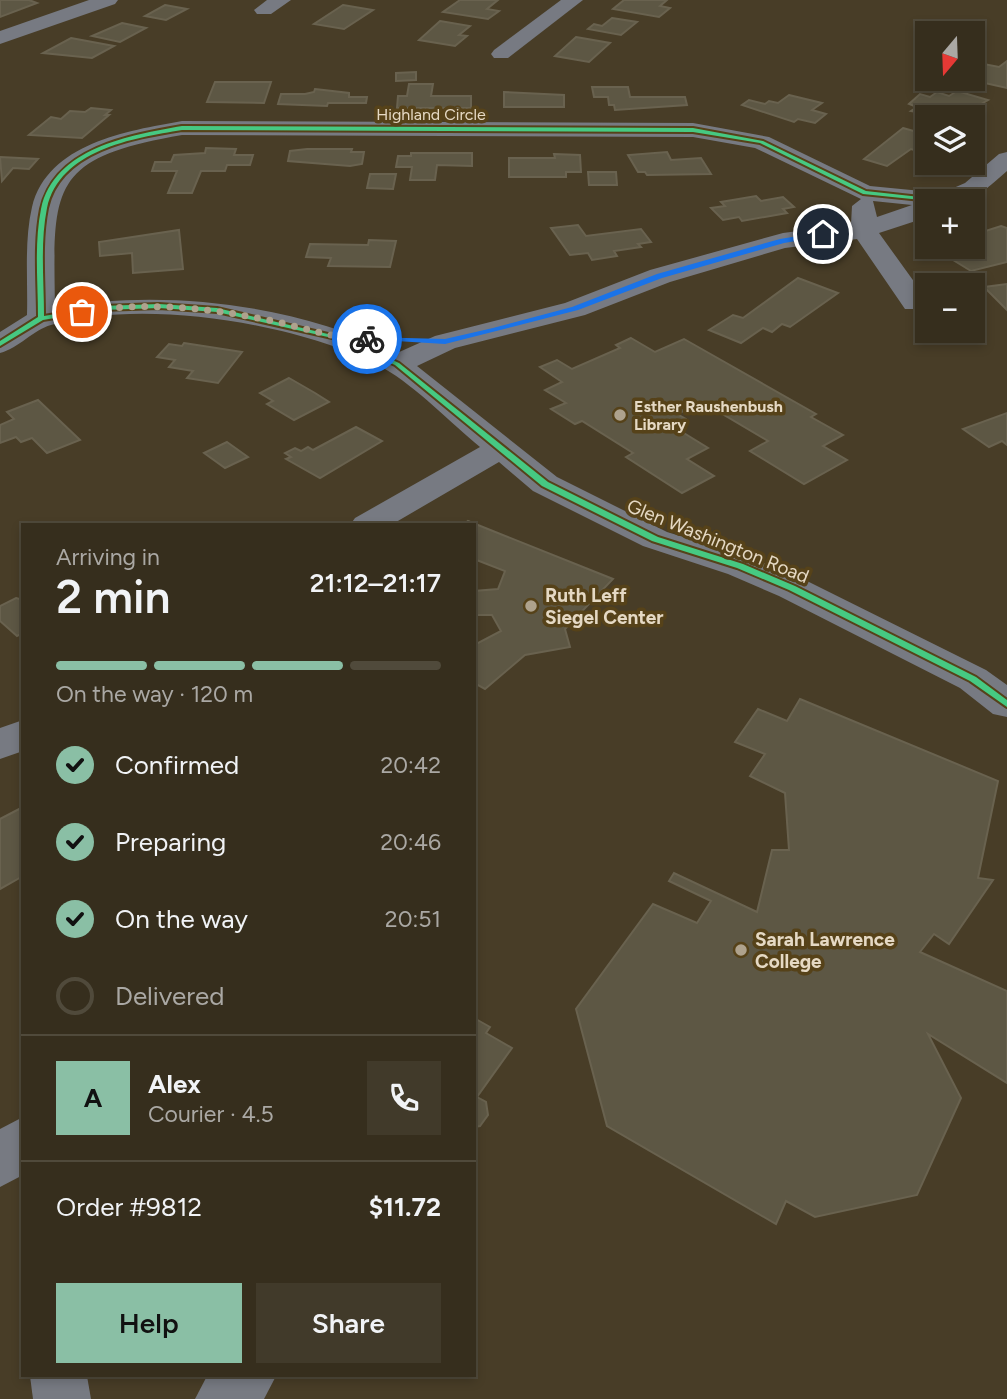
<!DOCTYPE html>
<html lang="en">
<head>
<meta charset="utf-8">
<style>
  :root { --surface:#362e1d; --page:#413a2a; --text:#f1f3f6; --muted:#aaa8a4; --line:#504a3b; --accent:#8abfa5 }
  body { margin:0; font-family:Figtree,sans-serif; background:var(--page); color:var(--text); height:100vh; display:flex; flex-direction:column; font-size:26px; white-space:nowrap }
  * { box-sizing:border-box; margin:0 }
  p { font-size:23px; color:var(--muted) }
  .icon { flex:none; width:38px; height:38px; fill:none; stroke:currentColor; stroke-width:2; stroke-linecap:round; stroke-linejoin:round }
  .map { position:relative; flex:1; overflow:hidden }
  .panel { position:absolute; left:21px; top:523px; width:455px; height:854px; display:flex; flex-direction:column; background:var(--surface); border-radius:0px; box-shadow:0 4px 10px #0003,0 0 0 2px var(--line) }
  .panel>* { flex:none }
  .needle { width:46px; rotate:199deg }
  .fabs { position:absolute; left:915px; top:21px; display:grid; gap:14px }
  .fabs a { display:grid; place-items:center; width:70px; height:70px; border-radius:0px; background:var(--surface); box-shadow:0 4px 10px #0003,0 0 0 2px var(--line); font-size:35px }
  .pin { position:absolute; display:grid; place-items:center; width:60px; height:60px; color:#fff; margin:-30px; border:4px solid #fff; border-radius:50%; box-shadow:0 2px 7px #0007 }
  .courier { position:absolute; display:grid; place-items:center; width:70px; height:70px; margin:-35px; border:5px solid #1a73e8; border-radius:50%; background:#fff; color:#222; box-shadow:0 2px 9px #0007 }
  .summary em { font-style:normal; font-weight:600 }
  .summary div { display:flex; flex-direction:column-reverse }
  .summary { display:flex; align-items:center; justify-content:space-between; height:119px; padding:0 35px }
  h1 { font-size:46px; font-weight:600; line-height:52px }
  .bar { display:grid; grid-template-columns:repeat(4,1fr); gap:10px 7px; align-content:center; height:84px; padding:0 35px }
  .bar i { height:9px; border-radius:5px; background:var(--line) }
  .bar .on { background:var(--accent) }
  .bar p { grid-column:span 4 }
  .line { display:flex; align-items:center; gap:18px; padding:0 35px; border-top:2px solid var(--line) }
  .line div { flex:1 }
  .round { display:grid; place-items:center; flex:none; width:74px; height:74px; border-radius:0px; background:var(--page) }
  ol { padding:0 35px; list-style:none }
  li { display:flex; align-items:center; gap:21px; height:77px }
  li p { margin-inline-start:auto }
  li .icon { padding:7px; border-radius:50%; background:var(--accent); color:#111; stroke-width:4 }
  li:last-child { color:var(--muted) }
  li i { width:38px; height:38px; border:4px solid var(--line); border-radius:50% }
  .primary-button { display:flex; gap:14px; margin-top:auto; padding:14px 35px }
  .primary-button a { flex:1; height:80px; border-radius:0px; background:var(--accent); color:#111; font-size:28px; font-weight:600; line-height:80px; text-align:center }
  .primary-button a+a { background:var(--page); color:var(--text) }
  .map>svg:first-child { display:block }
  .building { fill:#5d5744; stroke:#69624f; stroke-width:2 }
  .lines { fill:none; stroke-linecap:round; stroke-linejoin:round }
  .minor { fill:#777a82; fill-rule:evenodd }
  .cycleway-casing { stroke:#564219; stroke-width:4 }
  .cycleway { fill:#46c982; fill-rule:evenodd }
  .route { fill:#1a73e8 }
  .done { stroke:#aea28d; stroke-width:7; stroke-dasharray:0 12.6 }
  .poi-dot { fill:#aea28d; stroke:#564219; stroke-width:2.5 }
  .labels { text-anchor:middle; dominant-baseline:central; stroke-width:7; stroke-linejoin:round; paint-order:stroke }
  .far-street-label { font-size:16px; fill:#e5d9c4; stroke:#564219 }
  .far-poi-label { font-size:16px; font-weight:bold; fill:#e5d9c4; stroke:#564219; text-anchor:start }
  .street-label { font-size:19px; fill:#e5d9c4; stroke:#564219 }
  .poi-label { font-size:19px; font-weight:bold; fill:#e5d9c4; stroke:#564219; text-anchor:start }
</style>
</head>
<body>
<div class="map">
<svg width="1007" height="1399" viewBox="0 0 1007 1399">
  <rect width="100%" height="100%" fill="#483d27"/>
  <g class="building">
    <path d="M0,0H29L37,3L0,17Z"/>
    <path d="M460,0H498L487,9L499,11L488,19L443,12Z"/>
    <path d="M624,0H667L660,6L670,8L659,17L613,9Z"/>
    <path d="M165,5L187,9L166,20L145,16Z"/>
    <path d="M343,5L373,10L344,29L314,24Z"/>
    <path d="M612,18L637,22L621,35L588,29L594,24L602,26Z"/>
    <path d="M440,21L470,26L459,35L467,36L455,46L419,40Z"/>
    <path d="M122,23L146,28L120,42L92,36Z"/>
    <path d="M576,37L610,43L589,62L555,56Z"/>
    <path d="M71,38L114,46L92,58L43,53Z"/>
    <path d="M1007,61V88L967,79H973V74L984,64L999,67Z"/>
    <path d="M416,72V80L396,81V73Z"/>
    <path d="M215,82H271L264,103L207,102Z"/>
    <path d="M409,84H433L431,96H471V108H397L398,96H407Z"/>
    <path d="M592,87H628L630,97H685L687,105L615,110L614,105H609L608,97H594Z"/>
    <path d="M315,89L349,93V97H367L366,103H328L327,106L278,104L281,94H305L314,92Z"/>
    <path d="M957,91L988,100L964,114L952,110L940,117L911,111L917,107L909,104L920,94L930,97L937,92L949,96Z"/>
    <path d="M504,92L564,95V107H504Z"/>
    <path d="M789,95L822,103L812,110L826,114L815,123L798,119L794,122L742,105L749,100L765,104L769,101L778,103Z"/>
    <path d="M91,108L111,110L105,115H109L82,138L29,135L51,117L61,119L70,111L85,112Z"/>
    <path d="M903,128L928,135V147L920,152L911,149L887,166L864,159Z"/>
    <path d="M206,148L236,149L234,155H253L250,165H227L225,171H201L192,193H168L177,171H152L155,162H171L174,155L205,153Z"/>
    <path d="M307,149H352L351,152H364L362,164L350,166L288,161L290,151Z"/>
    <path d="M667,152L671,160L701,158L711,174L647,175L645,172H638L628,155Z"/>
    <path d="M411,153H472V166L437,165L435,180H410L412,167H396L398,156H411Z"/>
    <path d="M554,154L580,155L581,172H566V177H509V158H555Z"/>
    <path d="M0,157L38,159L29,169L13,168L2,181Z"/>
    <path d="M588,172H616L617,185H589Z"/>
    <path d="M370,174H396L393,189L367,188Z"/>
    <path d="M756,196L761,201L783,197L794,207L783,209L787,213L742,221L739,217L723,220L711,208L725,206L721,202Z"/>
    <path d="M578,225L586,236L641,229L651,242L638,244L641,247L614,251L617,256L592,260L588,253L570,255L551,228Z"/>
    <path d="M1001,226L1007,228V262L971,271L932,247H973V235Z"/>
    <path d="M179,230L183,269L133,273L132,253L100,256L99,242Z"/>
    <path d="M369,240L396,241L390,267L328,266L331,258L306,257L310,244L368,245Z"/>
    <path d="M798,278L838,293L790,327L782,324L772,332L763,328L741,343L709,330L733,315L743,318Z"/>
    <path d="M1007,284V310L984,287Z"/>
    <path d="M631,338L655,352L684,339L816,414L811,417L843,435L823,446L847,460L804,484L750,451L768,441L702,402L677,414L686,419L685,426L679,430L708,448L687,459L714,476L682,493L626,457L633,453L582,421L575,424L551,409L566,403L545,390L562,382L540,367L557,360L572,369L620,348L616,345Z"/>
    <path d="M184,343L242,352L218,383L187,378L193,371L169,367L175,360L157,357L169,344L182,346Z"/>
    <path d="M289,378L315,393L329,402L294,420L267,404L273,401L260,393Z"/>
    <path d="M38,400L80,440L47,453L32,438L21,442L16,437L0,443V425L14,419L7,412Z"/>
    <path d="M1007,413V445L1002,441L989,447L963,429Z"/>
    <path d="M356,427L382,441L320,478L286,459L291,457L285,453L295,448L301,451L308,447L313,450Z"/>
    <path d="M227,442L248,457L225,468L204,453Z"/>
    <path d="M468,521L613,579L565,629L570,647L525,655L485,689L474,683V645L501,631L492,615H475L474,591L498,589L505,571L474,559V525H463Z"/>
    <path d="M16,598L23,600V633L17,636L0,621V606Z"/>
    <path d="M800,699L998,781L978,878L993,880L949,944L934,934L920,952L1007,991V1083L928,1034L961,1098L917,1195L815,1217L786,1201L776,1224L607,1126L576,1009L653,904L697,923L711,901L669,881L674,873L757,912L772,850H789L785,793L750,776L765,754L735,742L758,709L787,721Z"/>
    <path d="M23,807V876L0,889V819Z"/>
    <path d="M474,1018L490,1027L486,1033L512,1048L477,1097L486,1102L488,1115L480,1126L474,1127Z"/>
  </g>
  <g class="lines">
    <g class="minor">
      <path d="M89,0H118L115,4L0,44V31Z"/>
      <path d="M267,0H291L271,14H257L254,10Z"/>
      <path d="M561,0H583L508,58H494L491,54L494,50Z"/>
      <path d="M182,121L693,123L769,137L870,186L942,193L965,183L999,154L1007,152V171C975,200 970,201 928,201V217L879,233L928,301L925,309H905L857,239L785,248L670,282L585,315L455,348L417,366L557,477L667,532L752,558L805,580L986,670L1007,685V717L993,714L960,688L779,596L728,574L643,546L533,491L499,462L391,525H350L355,518L480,447C452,424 415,386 385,369C302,323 143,298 51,325C33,330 19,348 0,353V332L27,315C28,279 24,242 32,207C48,143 127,131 182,121ZM182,135L693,137L755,148L861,199L852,206L851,224L783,233L650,270L565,303L435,336L397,353C291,304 170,289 55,307C53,186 50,158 182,135ZM873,201L912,205L877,217Z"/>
      <path d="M23,720V751L0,759V728Z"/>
      <path d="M23,1117V1175L0,1187V1129Z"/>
      <path d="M30,1376H87L91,1399H33Z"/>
      <path d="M207,1376H276L264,1399H195Z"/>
    </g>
    <g class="cycleway-casing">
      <path id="cycleway" d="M182,126L693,128L763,141L866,191L947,200L948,201H931L863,194L760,143L693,132L182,130C133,138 60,150 47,208C40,243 44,280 44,316L102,306L159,304L217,308L345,338L399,363L548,482L658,537L743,564L795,586L976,677L1007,700V707L970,681L789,590L737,568L652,541L542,486L395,365L341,340L217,312L159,308L102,310L43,320L0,346V341L38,317C38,282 34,244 41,209C54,148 130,135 182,126Z"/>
    </g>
    <use href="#cycleway" class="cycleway"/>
  </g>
  <path class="route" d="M823,232L826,236L784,243L662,278L578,310L445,344L363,339L367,337L445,339L493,328L572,307L657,274L780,239Z"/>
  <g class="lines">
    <path class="done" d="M82,312C146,301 210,308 273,321C305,328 335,339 367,339"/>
  </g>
  <g class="poi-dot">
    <circle cx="620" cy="415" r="7"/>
    <circle cx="531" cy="606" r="7"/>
    <circle cx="741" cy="950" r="7"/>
  </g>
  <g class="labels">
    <g class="far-street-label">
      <text x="431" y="114">Highland Circle</text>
    </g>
    <g class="far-poi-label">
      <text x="634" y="406">Esther Raushenbush<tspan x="634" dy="18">Library</tspan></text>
    </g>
    <g class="street-label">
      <text transform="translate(718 541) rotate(22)">Glen Washington Road</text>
    </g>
    <g class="poi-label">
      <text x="545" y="595">Ruth Leff<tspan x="545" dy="22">Siegel Center</tspan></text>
      <text x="755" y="939">Sarah Lawrence<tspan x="755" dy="22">College</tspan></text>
    </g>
  </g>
</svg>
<div class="fabs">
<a><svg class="needle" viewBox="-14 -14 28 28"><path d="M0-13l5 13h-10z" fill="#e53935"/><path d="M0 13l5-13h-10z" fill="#aaa8a4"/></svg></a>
<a><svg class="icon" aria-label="layers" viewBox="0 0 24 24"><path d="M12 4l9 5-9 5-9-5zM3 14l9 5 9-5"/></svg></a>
<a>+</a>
<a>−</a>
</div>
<div class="pin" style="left:82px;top:312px;background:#ea580c"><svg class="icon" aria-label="bag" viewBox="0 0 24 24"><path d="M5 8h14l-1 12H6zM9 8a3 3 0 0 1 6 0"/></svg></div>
<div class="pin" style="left:823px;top:234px;background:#1f2937"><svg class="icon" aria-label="home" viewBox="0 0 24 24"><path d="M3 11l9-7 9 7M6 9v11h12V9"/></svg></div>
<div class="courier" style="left:367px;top:339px"><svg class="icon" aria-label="bike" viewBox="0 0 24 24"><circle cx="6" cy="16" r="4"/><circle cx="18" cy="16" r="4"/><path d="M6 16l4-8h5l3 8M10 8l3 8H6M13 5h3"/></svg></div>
<section class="panel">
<div class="summary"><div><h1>2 min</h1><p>Arriving in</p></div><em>21:12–21:17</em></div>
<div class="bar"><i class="on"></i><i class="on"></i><i class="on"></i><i></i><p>On the way · 120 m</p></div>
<ol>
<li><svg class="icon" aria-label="check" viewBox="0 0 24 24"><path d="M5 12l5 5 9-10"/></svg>Confirmed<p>20:42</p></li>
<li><svg class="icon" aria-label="check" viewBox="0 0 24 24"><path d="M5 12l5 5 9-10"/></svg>Preparing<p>20:46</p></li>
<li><svg class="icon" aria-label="check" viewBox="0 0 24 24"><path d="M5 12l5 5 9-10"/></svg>On the way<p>20:51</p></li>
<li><i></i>Delivered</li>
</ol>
<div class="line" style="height:126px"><b class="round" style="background:var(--accent);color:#111">A</b><div><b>Alex</b><p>Courier · 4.5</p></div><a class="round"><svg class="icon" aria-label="phone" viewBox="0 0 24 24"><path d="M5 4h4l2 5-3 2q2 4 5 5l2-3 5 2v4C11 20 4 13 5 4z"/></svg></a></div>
<div class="line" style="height:91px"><div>Order #9812</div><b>$11.72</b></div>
<div class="primary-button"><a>Help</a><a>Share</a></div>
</section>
</div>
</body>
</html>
